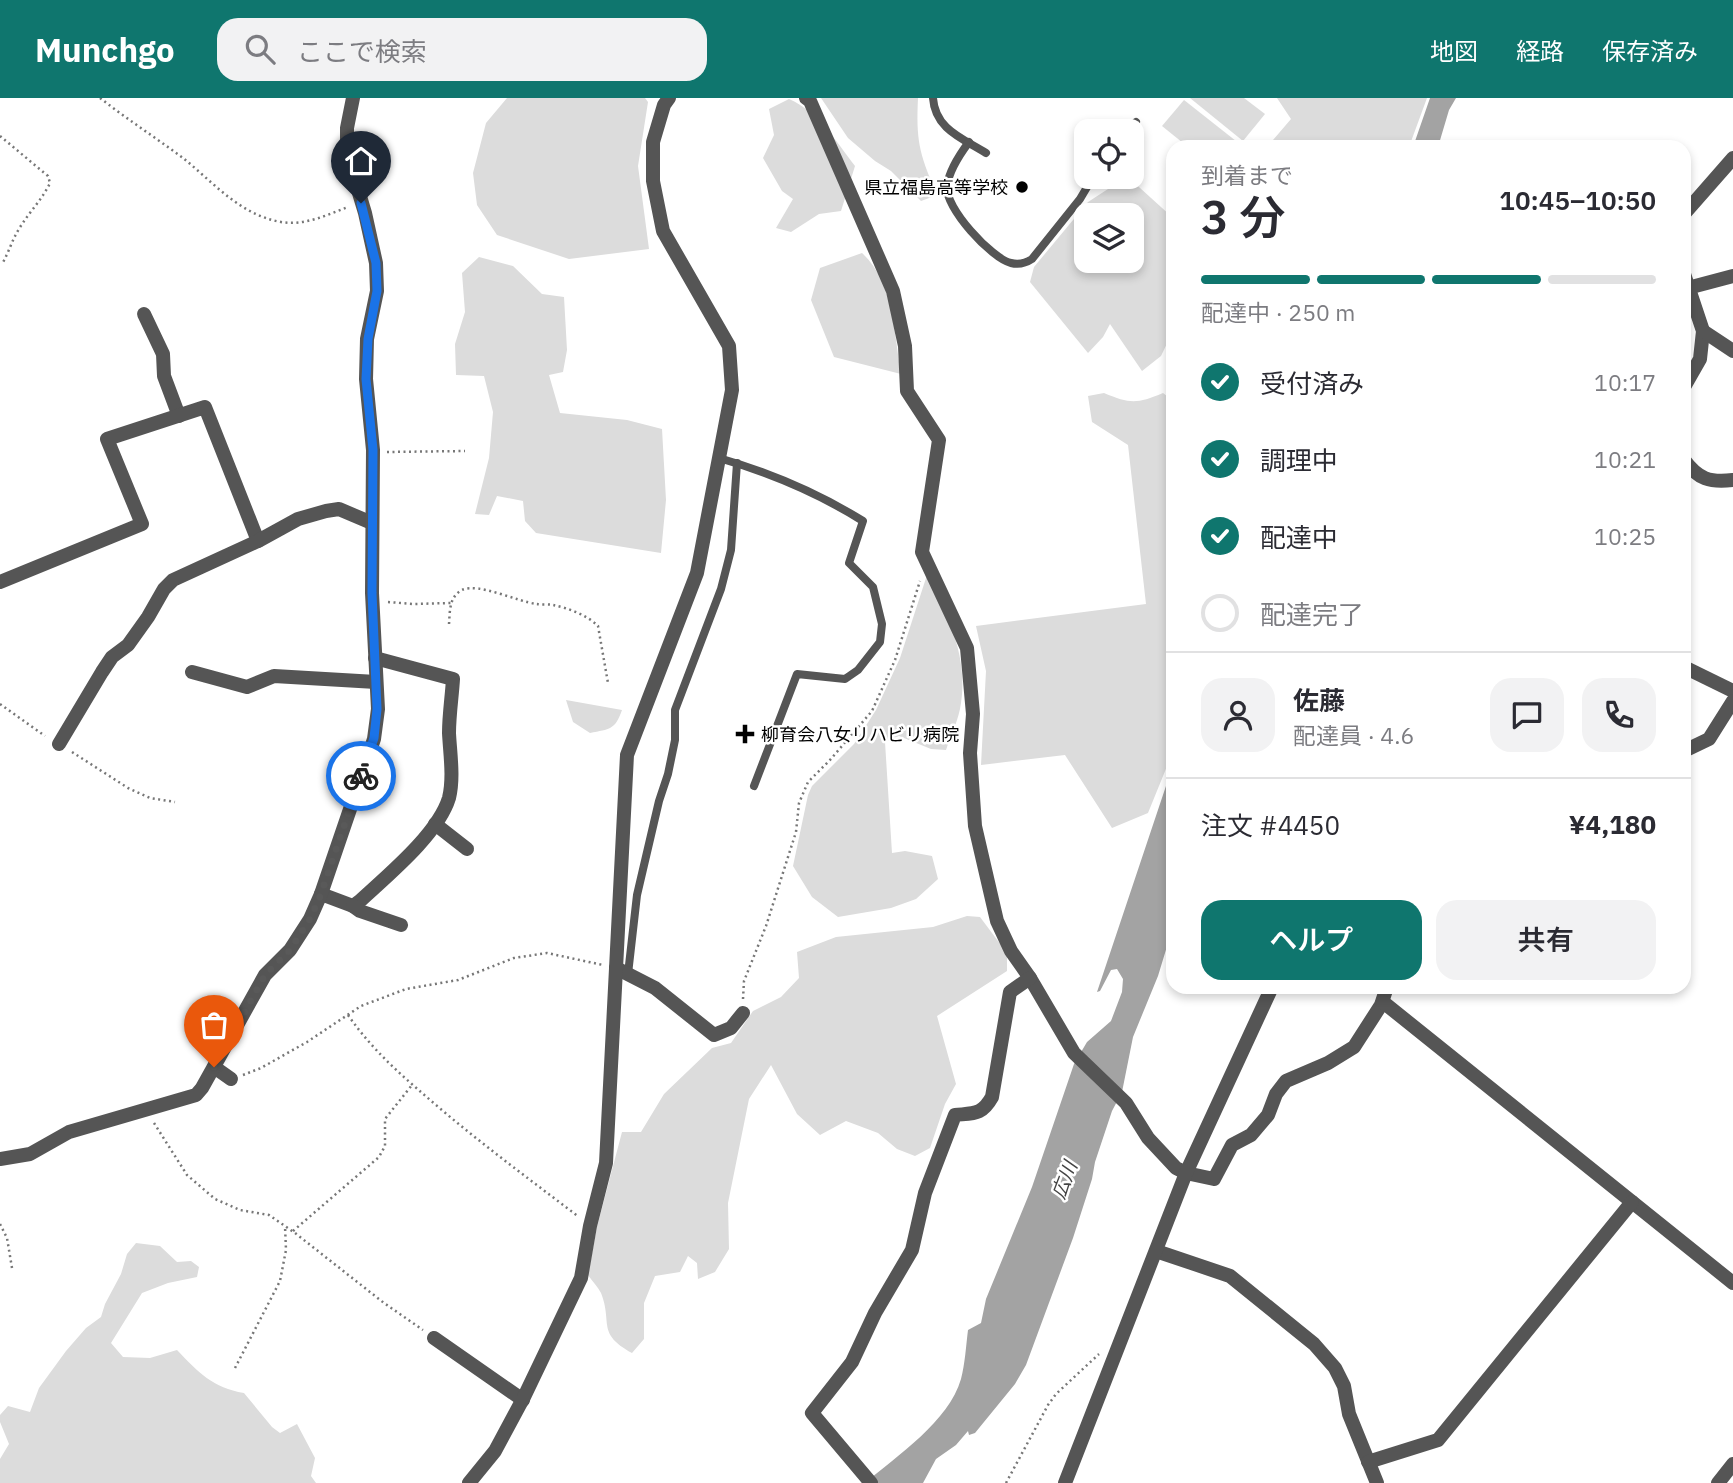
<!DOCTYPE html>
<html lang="ja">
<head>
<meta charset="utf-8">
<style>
  :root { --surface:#fff; --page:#f2f2f3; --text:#2b2b33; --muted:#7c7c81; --line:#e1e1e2; --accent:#0f766e }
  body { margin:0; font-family:"IBM Plex Sans","Noto Sans JP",sans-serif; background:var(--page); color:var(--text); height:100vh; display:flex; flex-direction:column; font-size:26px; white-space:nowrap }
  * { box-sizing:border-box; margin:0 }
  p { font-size:23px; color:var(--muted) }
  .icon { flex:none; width:38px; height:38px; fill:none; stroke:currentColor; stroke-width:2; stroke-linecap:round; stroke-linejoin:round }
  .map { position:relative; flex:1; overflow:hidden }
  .panel { position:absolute; left:1166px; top:42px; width:525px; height:854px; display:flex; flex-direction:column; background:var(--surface); border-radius:21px; box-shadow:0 4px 10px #0003 }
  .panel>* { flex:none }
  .tools { position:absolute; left:1074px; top:21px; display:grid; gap:14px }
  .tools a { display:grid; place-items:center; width:70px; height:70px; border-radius:14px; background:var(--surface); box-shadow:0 4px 10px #0003; font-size:35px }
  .pin { position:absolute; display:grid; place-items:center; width:60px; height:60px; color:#fff; margin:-72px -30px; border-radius:50% 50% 50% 0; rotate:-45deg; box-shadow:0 0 7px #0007 }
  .pin .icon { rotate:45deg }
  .courier { position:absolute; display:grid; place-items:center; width:70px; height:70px; margin:-35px; border:5px solid #1a73e8; border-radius:50%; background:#fff; color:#222; box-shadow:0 2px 9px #0007 }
  .overview em { font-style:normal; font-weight:600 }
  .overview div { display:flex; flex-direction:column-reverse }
  .overview { display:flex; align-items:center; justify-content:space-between; height:119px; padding:0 35px }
  h1 { font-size:46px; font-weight:600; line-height:52px }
  .bar { display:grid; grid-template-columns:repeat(4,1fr); gap:10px 7px; align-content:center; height:84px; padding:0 35px }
  .bar i { height:9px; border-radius:5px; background:var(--line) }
  .bar .current { background:var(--accent) }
  .bar p { grid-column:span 4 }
  .line { display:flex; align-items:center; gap:18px; padding:0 35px; border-top:2px solid var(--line) }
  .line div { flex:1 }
  .round { display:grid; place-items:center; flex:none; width:74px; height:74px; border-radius:21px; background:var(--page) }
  ol { padding:0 35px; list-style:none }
  li { display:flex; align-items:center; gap:21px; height:77px }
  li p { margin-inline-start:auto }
  li .icon { padding:7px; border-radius:50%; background:var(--accent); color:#fff; stroke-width:4 }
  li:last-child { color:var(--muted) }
  li i { width:38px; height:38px; border:4px solid var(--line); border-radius:50% }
  .primary-button { display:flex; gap:14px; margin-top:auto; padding:14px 35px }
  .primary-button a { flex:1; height:80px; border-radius:21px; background:var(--accent); color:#fff; font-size:28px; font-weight:600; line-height:80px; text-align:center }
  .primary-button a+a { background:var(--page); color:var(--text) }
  header { display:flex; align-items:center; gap:42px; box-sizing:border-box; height:98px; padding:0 35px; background:var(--accent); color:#fff }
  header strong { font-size:33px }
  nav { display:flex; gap:38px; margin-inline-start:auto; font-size:24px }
  .search { width:490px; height:63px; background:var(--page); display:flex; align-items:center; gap:18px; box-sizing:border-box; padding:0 24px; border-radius:21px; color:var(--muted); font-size:26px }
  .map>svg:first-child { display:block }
  .green { fill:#dcdcdc; fill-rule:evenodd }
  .water { fill:#a3a3a3 }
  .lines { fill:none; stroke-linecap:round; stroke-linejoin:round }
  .path { stroke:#777; stroke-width:2.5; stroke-dasharray:2 3.5; stroke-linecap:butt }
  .service { stroke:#555; stroke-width:8 }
  .minor { stroke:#555; stroke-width:14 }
  .done { stroke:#595959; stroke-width:7; stroke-dasharray:0 12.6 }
  .route { stroke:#1a73e8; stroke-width:9 }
  .poi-dot { fill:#000; stroke:#fff; stroke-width:2.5 }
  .labels { text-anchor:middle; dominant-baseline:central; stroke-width:5; stroke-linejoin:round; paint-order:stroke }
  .poi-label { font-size:18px; fill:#000; stroke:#fff; text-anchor:end }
  .water-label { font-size:19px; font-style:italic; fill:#444; stroke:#fff }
</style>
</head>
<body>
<header>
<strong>Munchgo</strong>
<div class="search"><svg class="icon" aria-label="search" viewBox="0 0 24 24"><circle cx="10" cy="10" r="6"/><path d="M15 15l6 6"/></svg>ここで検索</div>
<nav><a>地図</a><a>経路</a><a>保存済み</a></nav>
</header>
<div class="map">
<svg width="1733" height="1385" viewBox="0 0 1733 1385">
  <rect width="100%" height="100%" fill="#fff"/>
  <g class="green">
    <path d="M507,0H645L648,4L638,68L649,151L569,161L497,137L477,107L473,75L486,25Z"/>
    <path d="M821,0H918C916,41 919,55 935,92L932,99L921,103L891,73L875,63L848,40Z"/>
    <path d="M1190,0H1244L1265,16L1243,43Z"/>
    <path d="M1277,0H1427L1409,49H1267L1291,21Z"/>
    <path d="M789,1C818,14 836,43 855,68L841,113L819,116L791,134L776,130L793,101L782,93L763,60L774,37L769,11Z"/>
    <path d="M1184,2L1241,47L1240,49H1188L1162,28Z"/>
    <path d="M1125,80H1129L1172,119V235L1161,258L1142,273L1110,226L1103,239L1088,255L1030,184L1034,169L1088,104ZM1087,117H1132V163H1087Z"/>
    <path d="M862,155C894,184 894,236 901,276L834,259L811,202L820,170Z"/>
    <path d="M479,159L513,168L542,196L564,199L567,252L563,274L549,277L560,315L627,322L662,331L666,402L661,455L536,435L525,423L523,403L497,398L489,417L475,416L489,360L493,314L484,278L456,277L455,246L465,214L462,175Z"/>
    <path d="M1104,295C1130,306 1137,306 1163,295L1172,302V656L1148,715L1112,730L1065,657L981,667L986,573L976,528L1146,506L1128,347L1092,324L1088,298Z"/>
    <path d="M927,477C948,518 968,557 961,605C959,621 951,637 946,652L931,651L899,638L885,644L892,755L905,753L932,758L938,781L916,801L891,810L838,819L812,799L793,768L808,697L812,688L854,646L876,612L900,560Z"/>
    <path d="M566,602L622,612C615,632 610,631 590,635L573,624Z"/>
    <path d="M967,818L980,819L1007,855V873L937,918L956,986L945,1006L930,1050L915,1058L897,1051L878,1035L846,1023L820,1037L797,1016L771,967L749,1001L728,1105L729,1151L715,1174L698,1181L697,1165L688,1158L680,1174L655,1178L644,1205V1241L632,1255C596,1235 613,1225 601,1195C598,1189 592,1183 588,1177L597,1129L622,1034H641L664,996L712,950L731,945L753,913L781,899L799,880L797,854L836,839L933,829Z"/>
    <path d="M136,1145L160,1148L177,1164L191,1163L199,1169L197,1179L168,1185L142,1195L111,1245L123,1259L150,1260L177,1252C198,1274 213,1290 244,1295L272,1329L280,1335L297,1326L315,1360L311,1378L316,1385H0V1361L9,1346L0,1324V1317L8,1308L30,1314L39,1290L66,1253L86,1230L101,1219L105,1206L121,1176L127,1156Z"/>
  </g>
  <g class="water">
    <path d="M1430,0H1456L1449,12L1438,49H1413Z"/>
    <path d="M1172,674V832L1158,878L1133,939L1122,994L1112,1013L1095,1064L1092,1081L1073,1140L1026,1267L1015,1286L975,1335L969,1337L968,1333L956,1347L936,1361L923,1385H865C897,1358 949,1323 961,1281C965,1266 966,1248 968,1232L981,1225L986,1201L1032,1089L1074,966L1087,944L1111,923L1122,894L1123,881L1117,871L1111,872L1100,893L1097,894L1170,676Z"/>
  </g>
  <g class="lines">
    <g class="path">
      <path d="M100,0C127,21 156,40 183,60C213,84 240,117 281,124C304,128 327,117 348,109"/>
      <path d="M0,38L48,78L50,85C42,102 29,114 19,131C12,142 9,154 2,166"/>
      <path d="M387,354L465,353"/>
      <path d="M388,504L413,506L451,505"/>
      <path d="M449,526C450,513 449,499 462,492C478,484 518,504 537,506C542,507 548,506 553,507C568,510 587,517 598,528L608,585"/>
      <path d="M0,606L45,638"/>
      <path d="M72,654L128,690L150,700L175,704"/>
      <path d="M743,901L744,883L766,828L796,734L799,705L808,684L830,662L872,613L895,562L920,483"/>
      <path d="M348,917C375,956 407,982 443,1013C487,1050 533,1084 579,1119"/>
      <path d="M243,977L261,970L307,944L361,908L406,891L458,882L514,860L547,855L603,867"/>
      <path d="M154,1025L187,1077L215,1101L240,1112L269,1117L295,1135L384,1205L423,1232"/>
      <path d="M0,1126L7,1140L12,1170"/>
      <path d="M293,1133L379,1059L385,1048V1021L412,987"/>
      <path d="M235,1270L280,1183L286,1152L285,1128"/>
      <path d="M1006,1385L1048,1307L1056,1296L1099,1256"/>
    </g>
    <g class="service">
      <path d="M933,0C935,31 962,40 986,55"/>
      <path d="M1128,33L1136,24"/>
      <path d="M969,44C960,56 949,73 947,88C944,109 992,161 1011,165C1019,167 1026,165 1032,161L1080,101L1093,79"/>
      <path d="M719,360C771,375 818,395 863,423L849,465L873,489L882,526L880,544L858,572L845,581L797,576L754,688"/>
      <path d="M628,876L637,797L659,703L668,676L675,642V612L721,491L731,452L737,365"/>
    </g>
    <g class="minor">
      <path d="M806,0L810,3L893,193L905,248L907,293L939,342L922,454L967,550L973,616L970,655L975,728L997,823L1011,853L1030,880L1074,955L1126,1005L1148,1040L1176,1070L1186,1075L1214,1081L1232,1047L1251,1037L1268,1017L1276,996L1286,983L1328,965L1354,949L1381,907L1387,889"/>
      <path d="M1684,116L1733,60"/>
      <path d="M1684,176L1703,233L1700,261L1684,289"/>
      <path d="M1684,191L1733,178"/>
      <path d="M144,216L163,256L164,278L179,318"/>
      <path d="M1703,233L1733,253"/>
      <path d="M1684,362C1698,381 1710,385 1733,382"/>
      <path d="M0,484L142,426L107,341L205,309L258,443"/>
      <path d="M1684,569L1733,593"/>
      <path d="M192,574L247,589L274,578L376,584"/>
      <path d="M59,646L102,574L112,559L128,547L148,519L164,491L173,482L258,443L298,421L326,413L339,411L372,425"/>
      <path d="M1684,653L1709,641L1733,603"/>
      <path d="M435,726L467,751"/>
      <path d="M321,796L353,808L361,802C388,777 438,736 449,700C454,680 450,655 449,635C449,617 452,598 453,581L375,560"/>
      <path d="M353,808L360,813L401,827"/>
      <path d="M616,870L655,890L714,937L731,930L743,915"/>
      <path d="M1383,904L1733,1185"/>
      <path d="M214,969L231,981"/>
      <path d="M0,1061L30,1056L69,1034L196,997L202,990L265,877L290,852L310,821L321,796L374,641L378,611L372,495L373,352L366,281L367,241L377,193L376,165L365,115L347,55V30L353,0"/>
      <path d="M1156,1153L1230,1178L1314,1246L1335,1270L1344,1288L1349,1316L1377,1385"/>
      <path d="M434,1240L523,1302"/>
      <path d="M1368,1364L1438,1342L1632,1104"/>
      <path d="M469,1385L495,1353L524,1299L581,1180L590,1128L606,1065L627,657L697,475L732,292L729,248L663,133L653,83V44L664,7L669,0"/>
      <path d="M871,1385L812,1315L852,1264L875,1215L912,1152L925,1095L955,1017C974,1015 982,1017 992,999L1010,894L1030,880"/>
      <path d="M1065,1385L1186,1075L1272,889"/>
      <path d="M1718,1385L1733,1366"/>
    </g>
  </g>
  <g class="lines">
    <path class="done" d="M214,969L265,877L290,852L310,821L321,796L361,678"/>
    <path class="route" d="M361,105L376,165L377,193L368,241L366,281L373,352L372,495L377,611L374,640L361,678"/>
  </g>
  <g class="poi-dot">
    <circle cx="1022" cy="89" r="7"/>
    <path d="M741.5 625.5h7v7h7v7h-7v7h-7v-7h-7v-7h7z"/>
  </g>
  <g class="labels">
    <g class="poi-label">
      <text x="1008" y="89">県立福島高等学校</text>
      <text x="761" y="636" text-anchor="start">柳育会八女リハビリ病院</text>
    </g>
    <g class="water-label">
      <text transform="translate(1064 1082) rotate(-69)">広川</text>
    </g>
  </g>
</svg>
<div class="tools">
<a><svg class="icon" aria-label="locate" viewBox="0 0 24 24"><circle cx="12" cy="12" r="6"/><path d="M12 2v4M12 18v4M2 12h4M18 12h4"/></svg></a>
<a><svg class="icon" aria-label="layers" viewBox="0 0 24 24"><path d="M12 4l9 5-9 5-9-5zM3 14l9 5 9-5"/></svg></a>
</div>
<div class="pin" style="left:214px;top:969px;background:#ea580c"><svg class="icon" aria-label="bag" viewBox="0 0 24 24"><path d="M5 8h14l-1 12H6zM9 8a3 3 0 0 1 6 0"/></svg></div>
<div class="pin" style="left:361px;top:105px;background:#1f2937"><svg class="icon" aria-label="home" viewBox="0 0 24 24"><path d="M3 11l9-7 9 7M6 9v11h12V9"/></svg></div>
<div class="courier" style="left:361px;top:678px"><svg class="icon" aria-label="bike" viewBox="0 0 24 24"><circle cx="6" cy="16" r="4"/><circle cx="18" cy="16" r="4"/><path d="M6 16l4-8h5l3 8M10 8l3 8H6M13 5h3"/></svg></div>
<section class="panel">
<div class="overview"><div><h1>3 分</h1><p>到着まで</p></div><em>10:45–10:50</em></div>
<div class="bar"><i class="current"></i><i class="current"></i><i class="current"></i><i></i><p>配達中 · 250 m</p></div>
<ol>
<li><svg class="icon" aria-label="check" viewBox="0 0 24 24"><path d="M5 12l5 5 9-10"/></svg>受付済み<p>10:17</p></li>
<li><svg class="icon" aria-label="check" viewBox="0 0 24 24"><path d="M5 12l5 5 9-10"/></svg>調理中<p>10:21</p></li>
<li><svg class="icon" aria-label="check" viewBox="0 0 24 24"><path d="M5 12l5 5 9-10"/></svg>配達中<p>10:25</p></li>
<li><i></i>配達完了</li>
</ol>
<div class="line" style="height:126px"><a class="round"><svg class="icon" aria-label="person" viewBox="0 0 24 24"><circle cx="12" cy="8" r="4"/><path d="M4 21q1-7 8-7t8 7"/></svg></a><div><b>佐藤</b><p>配達員 · 4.6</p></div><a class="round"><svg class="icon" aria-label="chat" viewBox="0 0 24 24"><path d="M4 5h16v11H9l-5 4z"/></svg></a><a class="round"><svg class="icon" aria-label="phone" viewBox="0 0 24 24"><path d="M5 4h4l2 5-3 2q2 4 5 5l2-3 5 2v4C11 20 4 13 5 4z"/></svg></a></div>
<div class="line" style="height:91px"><div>注文 #4450</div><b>¥4,180</b></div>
<div class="primary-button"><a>ヘルプ</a><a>共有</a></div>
</section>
</div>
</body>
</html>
